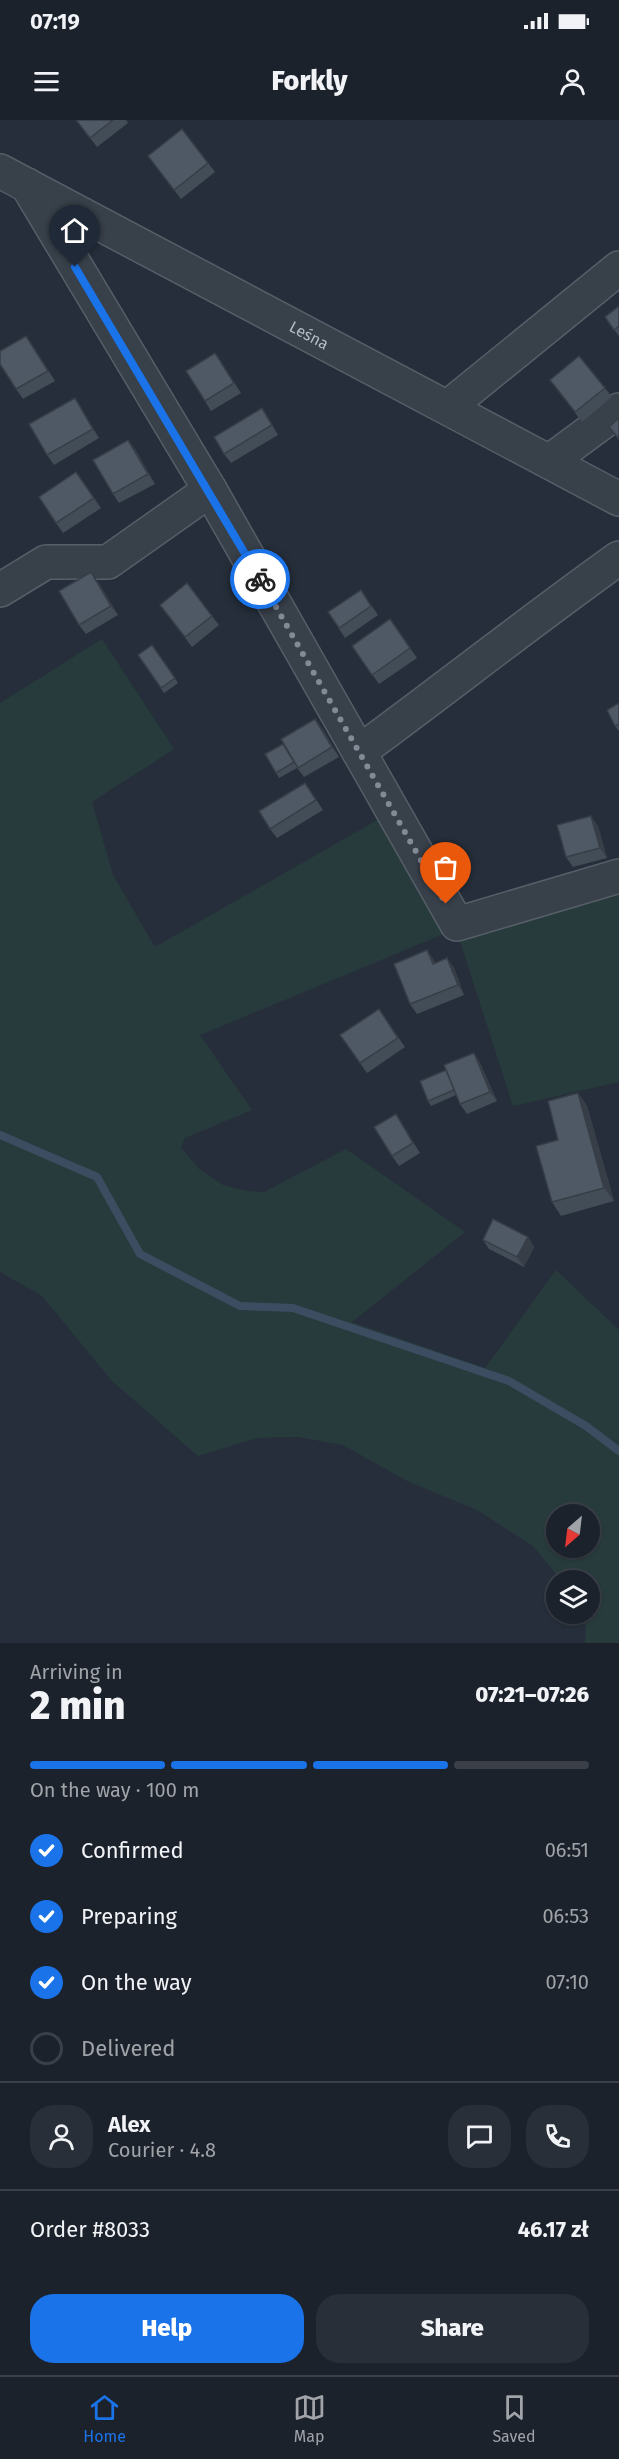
<!DOCTYPE html>
<html lang="en">
<head>
<meta charset="utf-8">
<style>
  :root { --surface:#1c222c; --page:#292f38; --text:#f1f3f6; --muted:#a0a4a9; --line:#3a3f48; --accent:#1a73e8 }
  body { margin:0; font-family:"Fira Sans",sans-serif; background:var(--page); color:var(--text); height:100vh; display:flex; flex-direction:column; font-size:22px; white-space:nowrap }
  * { box-sizing:border-box; margin:0 }
  p { font-size:20px; color:var(--muted) }
  .icon { flex:none; width:33px; height:33px; fill:none; stroke:currentColor; stroke-width:2; stroke-linecap:round; stroke-linejoin:round }
  .map { position:relative; height:1523px; overflow:hidden }
  .sheet { display:flex; flex-direction:column; background:var(--surface); flex:1 }
  .sheet>* { flex:none }
  .needle { width:39px; rotate:208deg }
  .buttons { position:absolute; left:546px; top:1384px; display:grid; gap:12px }
  .buttons a { display:grid; place-items:center; width:54px; height:54px; border-radius:50%; background:var(--surface); box-shadow:0 2px 4px #0004,0 0 0 2px var(--line); font-size:30px }
  .pin { position:absolute; display:grid; place-items:center; width:51px; height:51px; color:#fff; margin:-62px -26px; border-radius:50% 50% 50% 0; rotate:-45deg; box-shadow:0 0 6px #0007 }
  .pin .icon { rotate:45deg }
  .courier { position:absolute; display:grid; place-items:center; width:60px; height:60px; margin:-30px; border:4px solid #1a73e8; border-radius:50%; background:#fff; color:#222; box-shadow:0 2px 8px #0007 }
  .headline em { font-style:normal; font-weight:800 }
  .headline div { display:flex; flex-direction:column-reverse }
  .headline { display:flex; align-items:center; justify-content:space-between; height:102px; padding:0 30px }
  h1 { font-size:39px; font-weight:800; line-height:45px }
  .bar { display:grid; grid-template-columns:repeat(4,1fr); gap:9px 6px; align-content:center; height:72px; padding:0 30px }
  .bar i { height:8px; border-radius:4px; background:var(--line) }
  .bar .selected { background:var(--accent) }
  .bar p { grid-column:span 4 }
  .line { display:flex; align-items:center; gap:15px; padding:0 30px; border-top:2px solid var(--line) }
  .line div { flex:1 }
  .round { display:grid; place-items:center; flex:none; width:63px; height:63px; border-radius:24px; background:var(--page) }
  ol { padding:0 30px; list-style:none }
  li { display:flex; align-items:center; gap:18px; height:66px }
  li p { margin-inline-start:auto }
  li .icon { padding:6px; border-radius:50%; background:var(--accent); color:#fff; stroke-width:4 }
  li:last-child { color:var(--muted) }
  li i { width:33px; height:33px; border:3px solid var(--line); border-radius:50% }
  .primary-button { display:flex; gap:12px; margin-top:auto; padding:12px 30px }
  .primary-button a { flex:1; height:69px; border-radius:24px; background:var(--accent); color:#fff; font-size:24px; font-weight:800; line-height:69px; text-align:center }
  .primary-button a+a { background:var(--page); color:var(--text) }
  .status { display:flex; justify-content:space-between; align-items:center; height:42px; padding:0 30px; background:var(--surface); direction:ltr }
  .status svg { height:16px; fill:currentColor }
  header { display:flex; justify-content:space-between; align-items:center; height:78px; padding:0 30px; background:var(--surface); font-size:27px; font-weight:800 }
  .tab-bar { display:flex; justify-content:space-around; align-items:center; height:84px; border-top:2px solid var(--line); background:var(--surface); font-size:16px; color:var(--muted) }
  .tab-bar a { display:grid; justify-items:center; gap:3px }
  .tab-bar .selected { color:var(--accent) }
  .map>svg:first-child { display:block }
  .green { fill:#283b3c; fill-rule:evenodd }
  .lines { fill:none; stroke-linecap:round; stroke-linejoin:round }
  .stream { stroke:#3c4d62; stroke-width:8 }
  .minor-casing { stroke:#565e68; stroke-width:36 }
  .minor { stroke:#38404a; stroke-width:33 }
  .wall { fill:#434d57 }
  .shaded-wall { fill:#373e47 }
  .building { fill:#4e5965; stroke:#373e47; stroke-width:1.5 }
  .done { stroke:#828a95; stroke-width:6; stroke-dasharray:0 10.8 }
  .route { stroke:#1a73e8; stroke-width:8 }
  .labels { text-anchor:middle; dominant-baseline:central; stroke-width:6; stroke-linejoin:round; paint-order:stroke }
  .street-label { font-size:16px; fill:#b4bbc6; stroke:#1d252f }
</style>
</head>
<body>
<div class="status"><b>07:19</b><svg viewBox="0 0 49 12"><path d="M0 12V9h3v3zM5 12V6h3v6zM10 12V3h3v9zM15 12V0h3v12zM26 1h20v11H26zM47 4h2v5h-2z"/></svg></div>
<header><svg class="icon" aria-label="menu" viewBox="0 0 24 24"><path d="M4 6h16M4 12h16M4 18h16"/></svg>Forkly<svg class="icon" aria-label="person" viewBox="0 0 24 24"><circle cx="12" cy="8" r="4"/><path d="M4 21q1-7 8-7t8 7"/></svg></header>
<div class="map">
<svg width="619" height="1523" viewBox="0 0 619 1523">
  <rect width="100%" height="100%" fill="#252e3a"/>
  <path class="green" d="M102,519L174,629L92,682L113,755L155,827L386,695L447,805L619,762V962L513,986L456,809L200,915L252,990L185,1018L181,1027L199,1049L223,1065L246,1071L264,1072L346,1029L465,1112L352,1202L485,1248L556,1150L619,1210V1523H585L586,1506L580,1494H590V1461H562L533,1426L477,1390L407,1361L343,1325L298,1317L257,1318L198,1336L112,1261L42,1176L0,1152V583ZM556,1395H590V1428H556Z"/>
  <g class="lines">
    <path class="stream" d="M0,1015L97,1057L140,1134L240,1186L293,1188L509,1261L586,1306L619,1331"/>
    <g class="minor-casing">
      <g id="minor">
        <path id="s1" d="M0,51L619,379"/>
        <path d="M27,65L210,370L457,804L619,756"/>
        <path d="M448,287L619,148"/>
        <path d="M550,341L619,290"/>
        <path d="M0,470L46,442H108L210,370"/>
        <path d="M359,632C446,568 531,501 619,438"/>
      </g>
    </g>
    <use href="#minor" class="minor"/>
  </g>
  <g class="wall">
    <path d="M76,0H126L128,3L97,27Z"/>
    <path d="M148,36L208,43L215,52L181,79Z"/>
    <path d="M619,186V216L611,206Z"/>
    <path d="M33,226L55,261L23,279L16,269Z"/>
    <path d="M215,233L241,273L211,291L205,281Z"/>
    <path d="M550,260L605,268L612,277L582,302Z"/>
    <path d="M75,278L99,318L54,345L47,335Z"/>
    <path d="M268,298L278,315L231,343L224,334Z"/>
    <path d="M135,329L155,364L119,383L113,374Z"/>
    <path d="M76,352L101,388L63,413L56,403Z"/>
    <path d="M98,462L118,495L86,514L79,505Z"/>
    <path d="M361,470L378,495L345,518L328,492Z"/>
    <path d="M160,485L212,496L219,505L192,527Z"/>
    <path d="M390,499L417,538L379,564L352,526Z"/>
    <path d="M152,525L178,563L164,573L138,535Z"/>
    <path d="M619,583V611L615,606Z"/>
    <path d="M322,608L339,637L304,657L297,648L279,658L276,653Z"/>
    <path d="M312,673L323,690L277,718L270,709Z"/>
    <path d="M598,706L607,738L573,747L566,737Z"/>
    <path d="M427,830L435,843L447,838L454,848L464,875L417,894L410,884Z"/>
    <path d="M379,889L405,927L367,953L340,915Z"/>
    <path d="M474,933L480,943L497,981L467,994L460,984L456,975L431,986L428,981L446,950Z"/>
    <path d="M578,973L587,986L614,1081L561,1096L552,1082Z"/>
    <path d="M402,1003L420,1033L399,1046L392,1036Z"/>
    <path d="M528,1117L534,1127L524,1147L489,1129L483,1120Z"/>
  </g>
  <g class="shaded-wall">
    <path d="M75,278L81,287L99,318L93,309Z"/>
    <path d="M128,320L135,329L155,364L148,354Z"/>
    <path d="M91,452L98,462L118,495L111,486Z"/>
    <path d="M315,599L322,608L339,637L332,627Z"/>
    <path d="M591,696L598,706L607,738L600,728Z"/>
    <path d="M427,830L434,840L440,853L433,844Z"/>
    <path d="M447,838L454,848L464,875L458,865Z"/>
    <path d="M474,933L480,943L497,981L490,972Z"/>
    <path d="M578,973L587,986L614,1081L604,1068Z"/>
    <path d="M396,994L402,1003L420,1033L413,1023Z"/>
    <path d="M528,1117L534,1127L524,1147L517,1137Z"/>
  </g>
  <g class="building">
    <path d="M76,0H113L90,18Z"/>
    <path d="M182,9L208,43L174,70L148,36Z"/>
    <path d="M619,186V206L614,210L605,197Z"/>
    <path d="M26,216L48,251L16,269L0,244V231Z"/>
    <path d="M215,233L234,263L205,281L186,251Z"/>
    <path d="M579,236L605,268L575,292L550,260Z"/>
    <path d="M75,278L93,309L47,335L29,304Z"/>
    <path d="M262,288L272,305L224,334L214,317Z"/>
    <path d="M619,298V319L609,307Z"/>
    <path d="M128,320L148,354L113,374L93,340Z"/>
    <path d="M76,352L94,378L56,403L39,377Z"/>
    <path d="M91,452L111,486L79,505L59,471Z"/>
    <path d="M187,463L212,496L185,517L160,485Z"/>
    <path d="M361,470L371,486L339,508L328,492Z"/>
    <path d="M390,499L410,528L372,555L352,526Z"/>
    <path d="M152,525L175,558L161,568L138,535Z"/>
    <path d="M619,583V604L615,606L607,590Z"/>
    <path d="M315,599L332,627L298,648L281,619Z"/>
    <path d="M283,624L294,642L276,653L265,634Z"/>
    <path d="M305,663L316,680L270,709L259,691Z"/>
    <path d="M591,696L600,728L566,737L557,705Z"/>
    <path d="M427,830L433,844L447,838L458,865L410,884L394,844Z"/>
    <path d="M379,889L398,918L360,943L340,915Z"/>
    <path d="M474,933L490,972L460,984L444,945Z"/>
    <path d="M446,950L454,970L428,981L420,961Z"/>
    <path d="M578,973L604,1068L552,1082L536,1026L558,1020L548,981Z"/>
    <path d="M396,994L413,1023L392,1036L374,1007Z"/>
    <path d="M493,1099L528,1117L517,1137L483,1120Z"/>
  </g>
  <g class="lines">
    <path class="done" d="M260,459L446,784"/>
    <path class="route" d="M75,147L260,459"/>
  </g>
  <g class="labels">
    <g class="street-label">
      <text stroke="none"><textPath href="#s1" startOffset="350">Leśna</textPath></text>
    </g>
  </g>
</svg>
<div class="buttons">
<a><svg class="needle" viewBox="-14 -14 28 28"><path d="M0-13l5 13h-10z" fill="#e53935"/><path d="M0 13l5-13h-10z" fill="#a0a4a9"/></svg></a>
<a><svg class="icon" aria-label="layers" viewBox="0 0 24 24"><path d="M12 4l9 5-9 5-9-5zM3 14l9 5 9-5"/></svg></a>
</div>
<div class="pin" style="left:446px;top:784px;background:#ea580c"><svg class="icon" aria-label="bag" viewBox="0 0 24 24"><path d="M5 8h14l-1 12H6zM9 8a3 3 0 0 1 6 0"/></svg></div>
<div class="pin" style="left:75px;top:147px;background:#1f2937"><svg class="icon" aria-label="home" viewBox="0 0 24 24"><path d="M3 11l9-7 9 7M6 9v11h12V9"/></svg></div>
<div class="courier" style="left:260px;top:459px"><svg class="icon" aria-label="bike" viewBox="0 0 24 24"><circle cx="6" cy="16" r="4"/><circle cx="18" cy="16" r="4"/><path d="M6 16l4-8h5l3 8M10 8l3 8H6M13 5h3"/></svg></div>
</div>
<section class="sheet">
<div class="headline"><div><h1>2 min</h1><p>Arriving in</p></div><em>07:21–07:26</em></div>
<div class="bar"><i class="selected"></i><i class="selected"></i><i class="selected"></i><i></i><p>On the way · 100 m</p></div>
<ol>
<li><svg class="icon" aria-label="check" viewBox="0 0 24 24"><path d="M5 12l5 5 9-10"/></svg>Confirmed<p>06:51</p></li>
<li><svg class="icon" aria-label="check" viewBox="0 0 24 24"><path d="M5 12l5 5 9-10"/></svg>Preparing<p>06:53</p></li>
<li><svg class="icon" aria-label="check" viewBox="0 0 24 24"><path d="M5 12l5 5 9-10"/></svg>On the way<p>07:10</p></li>
<li><i></i>Delivered</li>
</ol>
<div class="line" style="height:108px"><a class="round"><svg class="icon" aria-label="person" viewBox="0 0 24 24"><circle cx="12" cy="8" r="4"/><path d="M4 21q1-7 8-7t8 7"/></svg></a><div><b>Alex</b><p>Courier · 4.8</p></div><a class="round"><svg class="icon" aria-label="chat" viewBox="0 0 24 24"><path d="M4 5h16v11H9l-5 4z"/></svg></a><a class="round"><svg class="icon" aria-label="phone" viewBox="0 0 24 24"><path d="M5 4h4l2 5-3 2q2 4 5 5l2-3 5 2v4C11 20 4 13 5 4z"/></svg></a></div>
<div class="line" style="height:78px"><div>Order #8033</div><b>46.17 zł</b></div>
<div class="primary-button"><a>Help</a><a>Share</a></div>
</section>
<nav class="tab-bar">
<a class="selected"><svg class="icon" aria-label="home" viewBox="0 0 24 24"><path d="M3 11l9-7 9 7M6 9v11h12V9"/></svg>Home</a>
<a><svg class="icon" aria-label="map" viewBox="0 0 24 24"><path d="M3 6l6-2 6 2 6-2v14l-6 2-6-2-6 2zM9 4v14M15 6v14"/></svg>Map</a>
<a><svg class="icon" aria-label="saved" viewBox="0 0 24 24"><path d="M7 4h10v16l-5-4-5 4z"/></svg>Saved</a>
</nav>
</body>
</html>
